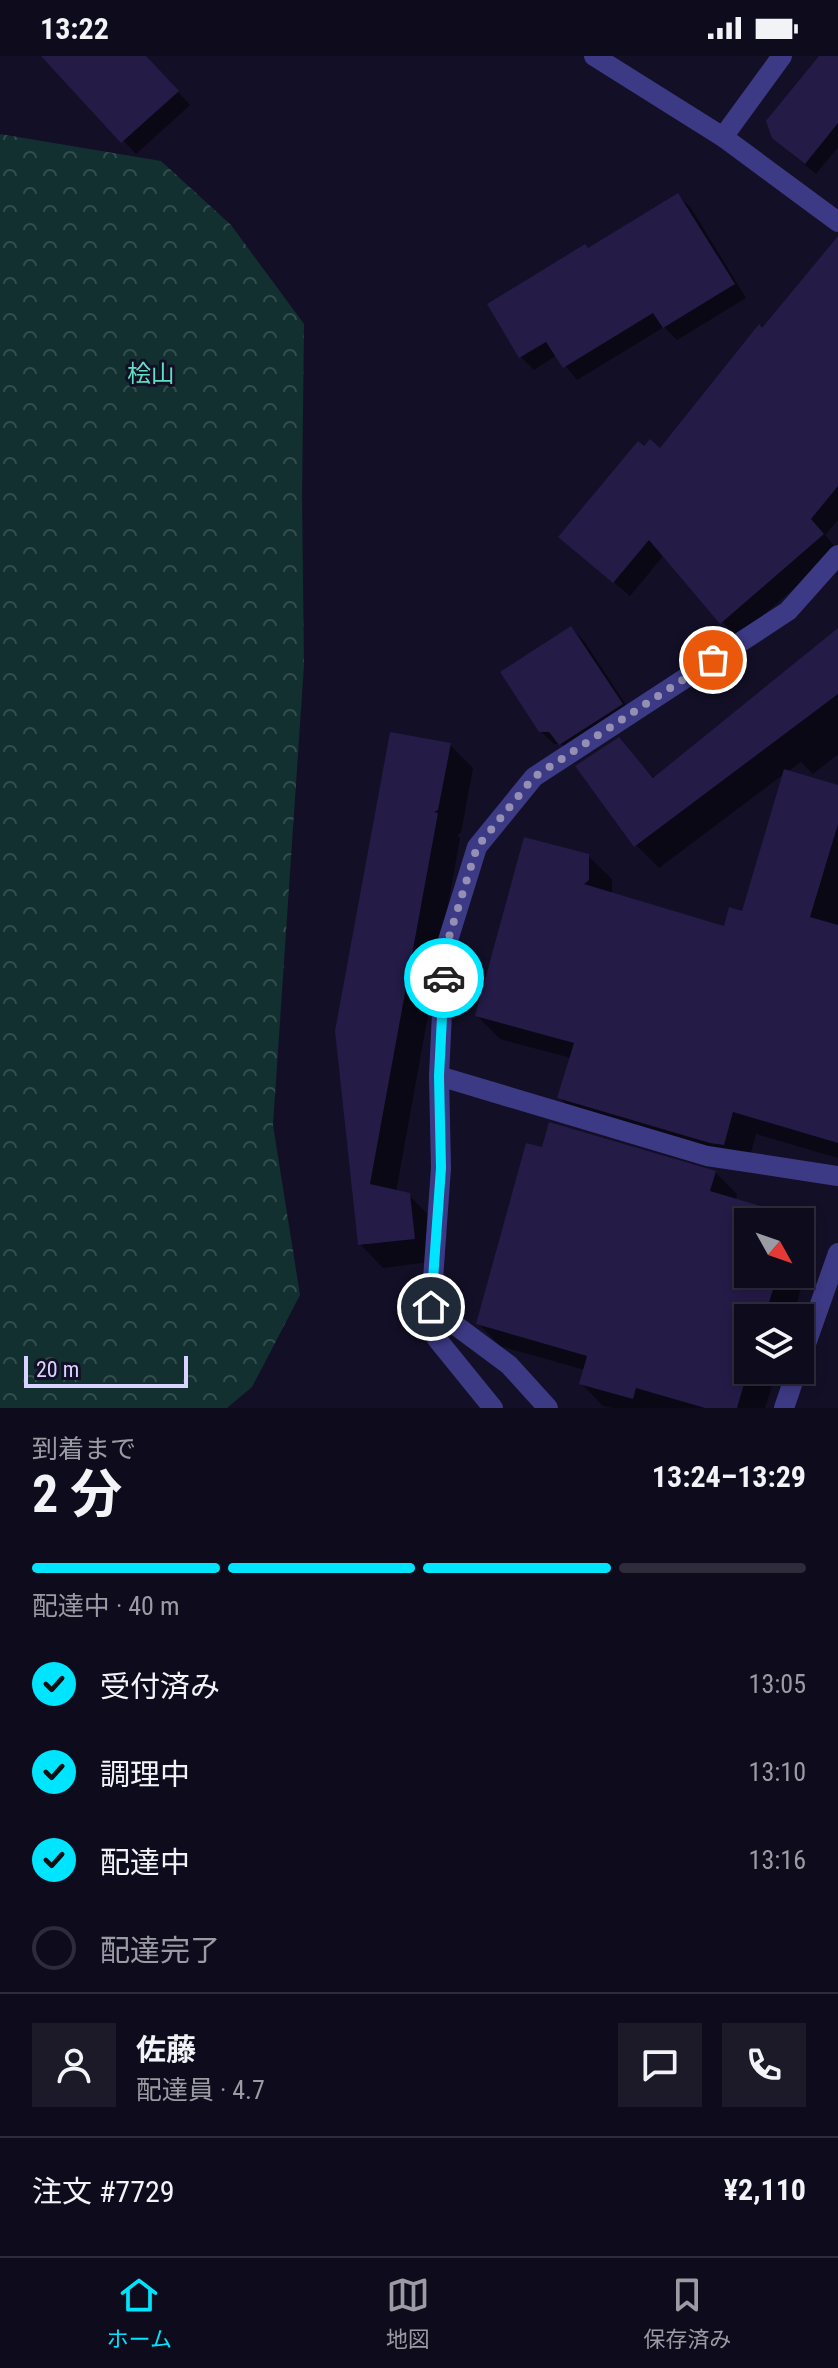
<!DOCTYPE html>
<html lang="ja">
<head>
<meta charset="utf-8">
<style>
  :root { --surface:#0e0b1c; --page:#1c1929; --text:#f1f3f6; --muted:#9b9ba3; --line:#2e2b3b; --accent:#00e5ff }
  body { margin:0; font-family:"Roboto Condensed","Noto Sans JP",sans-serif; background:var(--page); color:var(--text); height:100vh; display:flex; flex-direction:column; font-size:30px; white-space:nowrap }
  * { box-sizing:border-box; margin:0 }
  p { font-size:26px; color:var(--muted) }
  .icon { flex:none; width:44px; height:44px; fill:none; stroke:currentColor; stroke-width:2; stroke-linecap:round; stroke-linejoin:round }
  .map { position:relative; height:1352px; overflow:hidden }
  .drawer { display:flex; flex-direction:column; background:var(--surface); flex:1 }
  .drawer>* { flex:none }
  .needle { width:52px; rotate:130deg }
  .tools { position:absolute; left:734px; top:1152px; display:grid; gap:16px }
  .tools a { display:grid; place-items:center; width:80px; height:80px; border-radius:0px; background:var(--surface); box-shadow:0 4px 12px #0003,0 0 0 2px var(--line); font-size:40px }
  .scale { position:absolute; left:24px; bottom:20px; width:164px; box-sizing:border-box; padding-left:8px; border:4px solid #d9d4ff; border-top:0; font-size:22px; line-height:28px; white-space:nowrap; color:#d9d4ff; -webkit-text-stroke:6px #130f26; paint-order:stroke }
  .pin { position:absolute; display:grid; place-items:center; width:68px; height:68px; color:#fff; margin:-34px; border:4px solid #fff; border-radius:50%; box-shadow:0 2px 8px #0007 }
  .courier { position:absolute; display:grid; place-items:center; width:80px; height:80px; margin:-40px; border:6px solid #00e5ff; border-radius:50%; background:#fff; color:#222; box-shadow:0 2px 10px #0007 }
  .overview em { font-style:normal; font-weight:700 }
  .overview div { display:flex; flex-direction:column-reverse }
  .overview { display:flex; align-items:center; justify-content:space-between; height:136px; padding:0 32px }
  h1 { font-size:52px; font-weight:700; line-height:60px }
  .bar { display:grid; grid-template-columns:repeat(4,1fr); gap:12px 8px; align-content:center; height:96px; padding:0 32px }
  .bar i { height:10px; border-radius:6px; background:var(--line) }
  .bar .active { background:var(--accent) }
  .bar p { grid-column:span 4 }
  .line { display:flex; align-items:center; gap:20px; padding:0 32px; border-top:2px solid var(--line) }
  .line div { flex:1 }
  .round { display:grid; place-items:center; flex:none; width:84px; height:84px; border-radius:0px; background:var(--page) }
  ol { padding:0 32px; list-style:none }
  li { display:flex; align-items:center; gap:24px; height:88px }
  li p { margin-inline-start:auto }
  li .icon { padding:8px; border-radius:50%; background:var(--accent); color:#111; stroke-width:4 }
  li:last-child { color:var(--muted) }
  li i { width:44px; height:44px; border:4px solid var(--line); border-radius:50% }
  .status { display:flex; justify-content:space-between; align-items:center; height:56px; padding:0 40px; background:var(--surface); direction:ltr }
  .status svg { height:22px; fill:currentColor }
  .tab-bar { display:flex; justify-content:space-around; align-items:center; height:112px; border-top:2px solid var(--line); background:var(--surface); font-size:22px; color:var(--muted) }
  .tab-bar a { display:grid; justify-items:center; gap:4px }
  .tab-bar .active { color:var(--accent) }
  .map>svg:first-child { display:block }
  .forest { fill:url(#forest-crowns) }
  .shadow { fill:#0007 }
  .building { fill:#241b47 }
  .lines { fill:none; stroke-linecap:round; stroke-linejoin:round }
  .street { stroke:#3d3a85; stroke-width:20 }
  .done { stroke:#948fb3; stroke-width:8; stroke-dasharray:0 14.4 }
  .route { stroke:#00e5ff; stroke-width:10 }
  .labels { text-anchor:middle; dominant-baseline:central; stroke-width:6; stroke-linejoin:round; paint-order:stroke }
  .park-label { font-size:24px; fill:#5fe0c0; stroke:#130f26 }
</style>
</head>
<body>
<div class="status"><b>13:22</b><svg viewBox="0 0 49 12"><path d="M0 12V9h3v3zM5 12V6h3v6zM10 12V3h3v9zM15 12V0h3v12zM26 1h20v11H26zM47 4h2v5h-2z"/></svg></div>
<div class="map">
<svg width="838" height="1352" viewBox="0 0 838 1352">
  <defs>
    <pattern id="forest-crowns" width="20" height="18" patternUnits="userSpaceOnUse" patternTransform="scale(2)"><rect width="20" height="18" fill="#12302f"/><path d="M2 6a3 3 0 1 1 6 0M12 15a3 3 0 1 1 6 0" fill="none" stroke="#344d4e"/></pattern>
  </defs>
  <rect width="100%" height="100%" fill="#130f26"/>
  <path class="forest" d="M0,78L161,105L231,169L304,268L302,442L304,609L273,1069L300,1239L252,1331L227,1352H0Z"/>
  <g class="shadow">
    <path d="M44,0H145L190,49L136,98Z"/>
    <path d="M821,0H838V91L816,118L785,92Z"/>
    <path d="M678,139L691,152L746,242L677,284L664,271L577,324L557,299L534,314L521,301L489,249L589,194Z"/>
    <path d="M838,203V464L825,479L838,494L737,582L664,499L630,540L561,481L644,393L660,394L763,275Z"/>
    <path d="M571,572L584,585L634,661L573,701L561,688H554L540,675Z"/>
    <path d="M838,574V698L813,718L801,706L787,716L838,731V1102L756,1078L747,1111L582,1064L559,1041L571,1002L500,983L477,960L588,800L612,823V838L725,872L744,857L784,718L659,812L636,789L619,684L655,723Z"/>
    <path d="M450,689L473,712L461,777L457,779L460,782L396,1136L409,1139L432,1163L437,1205L383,1212L360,1188L337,975Z"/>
    <path d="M715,1116L737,1138L736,1144L794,1162L799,1166H748V1218H800V1167L816,1184L792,1262H748V1314H777L765,1352H612L603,1350L581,1327L585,1314L500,1290L478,1267Z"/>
  </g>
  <g class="building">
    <path d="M41,0H146L179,35L121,87Z"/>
    <path d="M819,0H838V67L805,108L772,82L766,65Z"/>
    <path d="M678,137L735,228L663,272L653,257L563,312L546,286L519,302L487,248L585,188L588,192Z"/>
    <path d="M838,180V430L811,463L824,478L720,568L649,484L613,527L558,481L638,385L644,390L650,383L660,392L759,268L762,272Z"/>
    <path d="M571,570L623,648L559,689L549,676H539L500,616Z"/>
    <path d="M838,572V638L634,791L575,710L619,681L653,722Z"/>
    <path d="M390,676L451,687L438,754L434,756L438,757L370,1128L410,1137L415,1183L358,1189L335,975Z"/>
    <path d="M784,713L838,729V768L810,861L838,869V1087L733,1056L724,1089L710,1087L557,1042L574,987L475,960L524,781L589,798V824L584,828L724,870L729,851L742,855Z"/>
    <path d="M549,1066L716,1115L710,1135L795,1160L793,1166H748V1218H778L764,1262H748V1314L737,1352H705L636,1332L633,1343L579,1328L587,1300L476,1268L526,1087L542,1091Z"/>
  </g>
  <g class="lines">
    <g class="street">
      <path d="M594,0L723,81L838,166"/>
      <path d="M723,81L782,0"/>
      <path d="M838,499L788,555L534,721L477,791L445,894L439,1020L707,1100L838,1120"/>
      <path d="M439,1020L441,1112L431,1251L509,1309L548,1352"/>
      <path d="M431,1251L437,1283L493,1352"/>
      <path d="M800,1305L838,1197"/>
      <path d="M784,1352L797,1314"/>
    </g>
  </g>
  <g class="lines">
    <path class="done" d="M444,922L445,894L477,791L534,721L713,604"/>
    <path class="route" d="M431,1251L441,1112L439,1020L444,922"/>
  </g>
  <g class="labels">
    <g class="park-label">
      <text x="151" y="318">桧山</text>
    </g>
  </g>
</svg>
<div class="tools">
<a><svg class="needle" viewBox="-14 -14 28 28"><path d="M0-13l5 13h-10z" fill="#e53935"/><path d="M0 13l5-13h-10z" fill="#9b9ba3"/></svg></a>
<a><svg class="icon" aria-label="layers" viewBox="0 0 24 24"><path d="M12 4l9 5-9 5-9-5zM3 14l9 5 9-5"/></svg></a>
</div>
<div class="scale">20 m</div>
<div class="pin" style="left:713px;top:604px;background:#ea580c"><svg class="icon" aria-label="bag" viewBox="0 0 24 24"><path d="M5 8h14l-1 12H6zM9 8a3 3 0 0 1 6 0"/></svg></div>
<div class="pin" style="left:431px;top:1251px;background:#1f2937"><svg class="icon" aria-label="home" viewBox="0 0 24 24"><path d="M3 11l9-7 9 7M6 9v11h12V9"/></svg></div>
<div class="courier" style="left:444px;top:922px"><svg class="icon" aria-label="car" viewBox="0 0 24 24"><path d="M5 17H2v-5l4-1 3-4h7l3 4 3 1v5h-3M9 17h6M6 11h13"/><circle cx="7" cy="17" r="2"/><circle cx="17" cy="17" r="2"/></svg></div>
</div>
<section class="drawer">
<div class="overview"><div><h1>2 分</h1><p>到着まで</p></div><em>13:24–13:29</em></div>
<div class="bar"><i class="active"></i><i class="active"></i><i class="active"></i><i></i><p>配達中 · 40 m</p></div>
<ol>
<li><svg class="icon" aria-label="check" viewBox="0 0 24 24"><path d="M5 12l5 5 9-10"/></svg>受付済み<p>13:05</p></li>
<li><svg class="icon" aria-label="check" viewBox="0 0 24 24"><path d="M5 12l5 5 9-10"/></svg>調理中<p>13:10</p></li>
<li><svg class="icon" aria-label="check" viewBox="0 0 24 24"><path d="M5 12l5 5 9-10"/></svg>配達中<p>13:16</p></li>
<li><i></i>配達完了</li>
</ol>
<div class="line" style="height:144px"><a class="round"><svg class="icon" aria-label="person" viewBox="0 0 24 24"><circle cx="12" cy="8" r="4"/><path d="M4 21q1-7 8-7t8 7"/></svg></a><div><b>佐藤</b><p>配達員 · 4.7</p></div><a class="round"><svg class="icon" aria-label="chat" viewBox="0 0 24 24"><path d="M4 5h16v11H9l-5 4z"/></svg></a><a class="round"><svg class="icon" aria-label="phone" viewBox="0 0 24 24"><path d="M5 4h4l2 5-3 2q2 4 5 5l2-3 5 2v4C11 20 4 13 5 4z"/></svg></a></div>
<div class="line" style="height:104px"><div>注文 #7729</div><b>¥2,110</b></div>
</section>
<nav class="tab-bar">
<a class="active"><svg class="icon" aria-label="home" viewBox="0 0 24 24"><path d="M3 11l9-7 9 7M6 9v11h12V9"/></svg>ホーム</a>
<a><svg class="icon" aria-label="map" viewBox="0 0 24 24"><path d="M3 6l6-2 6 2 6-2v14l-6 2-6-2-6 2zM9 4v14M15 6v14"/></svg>地図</a>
<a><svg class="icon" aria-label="saved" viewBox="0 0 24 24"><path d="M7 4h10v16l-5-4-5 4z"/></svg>保存済み</a>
</nav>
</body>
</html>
